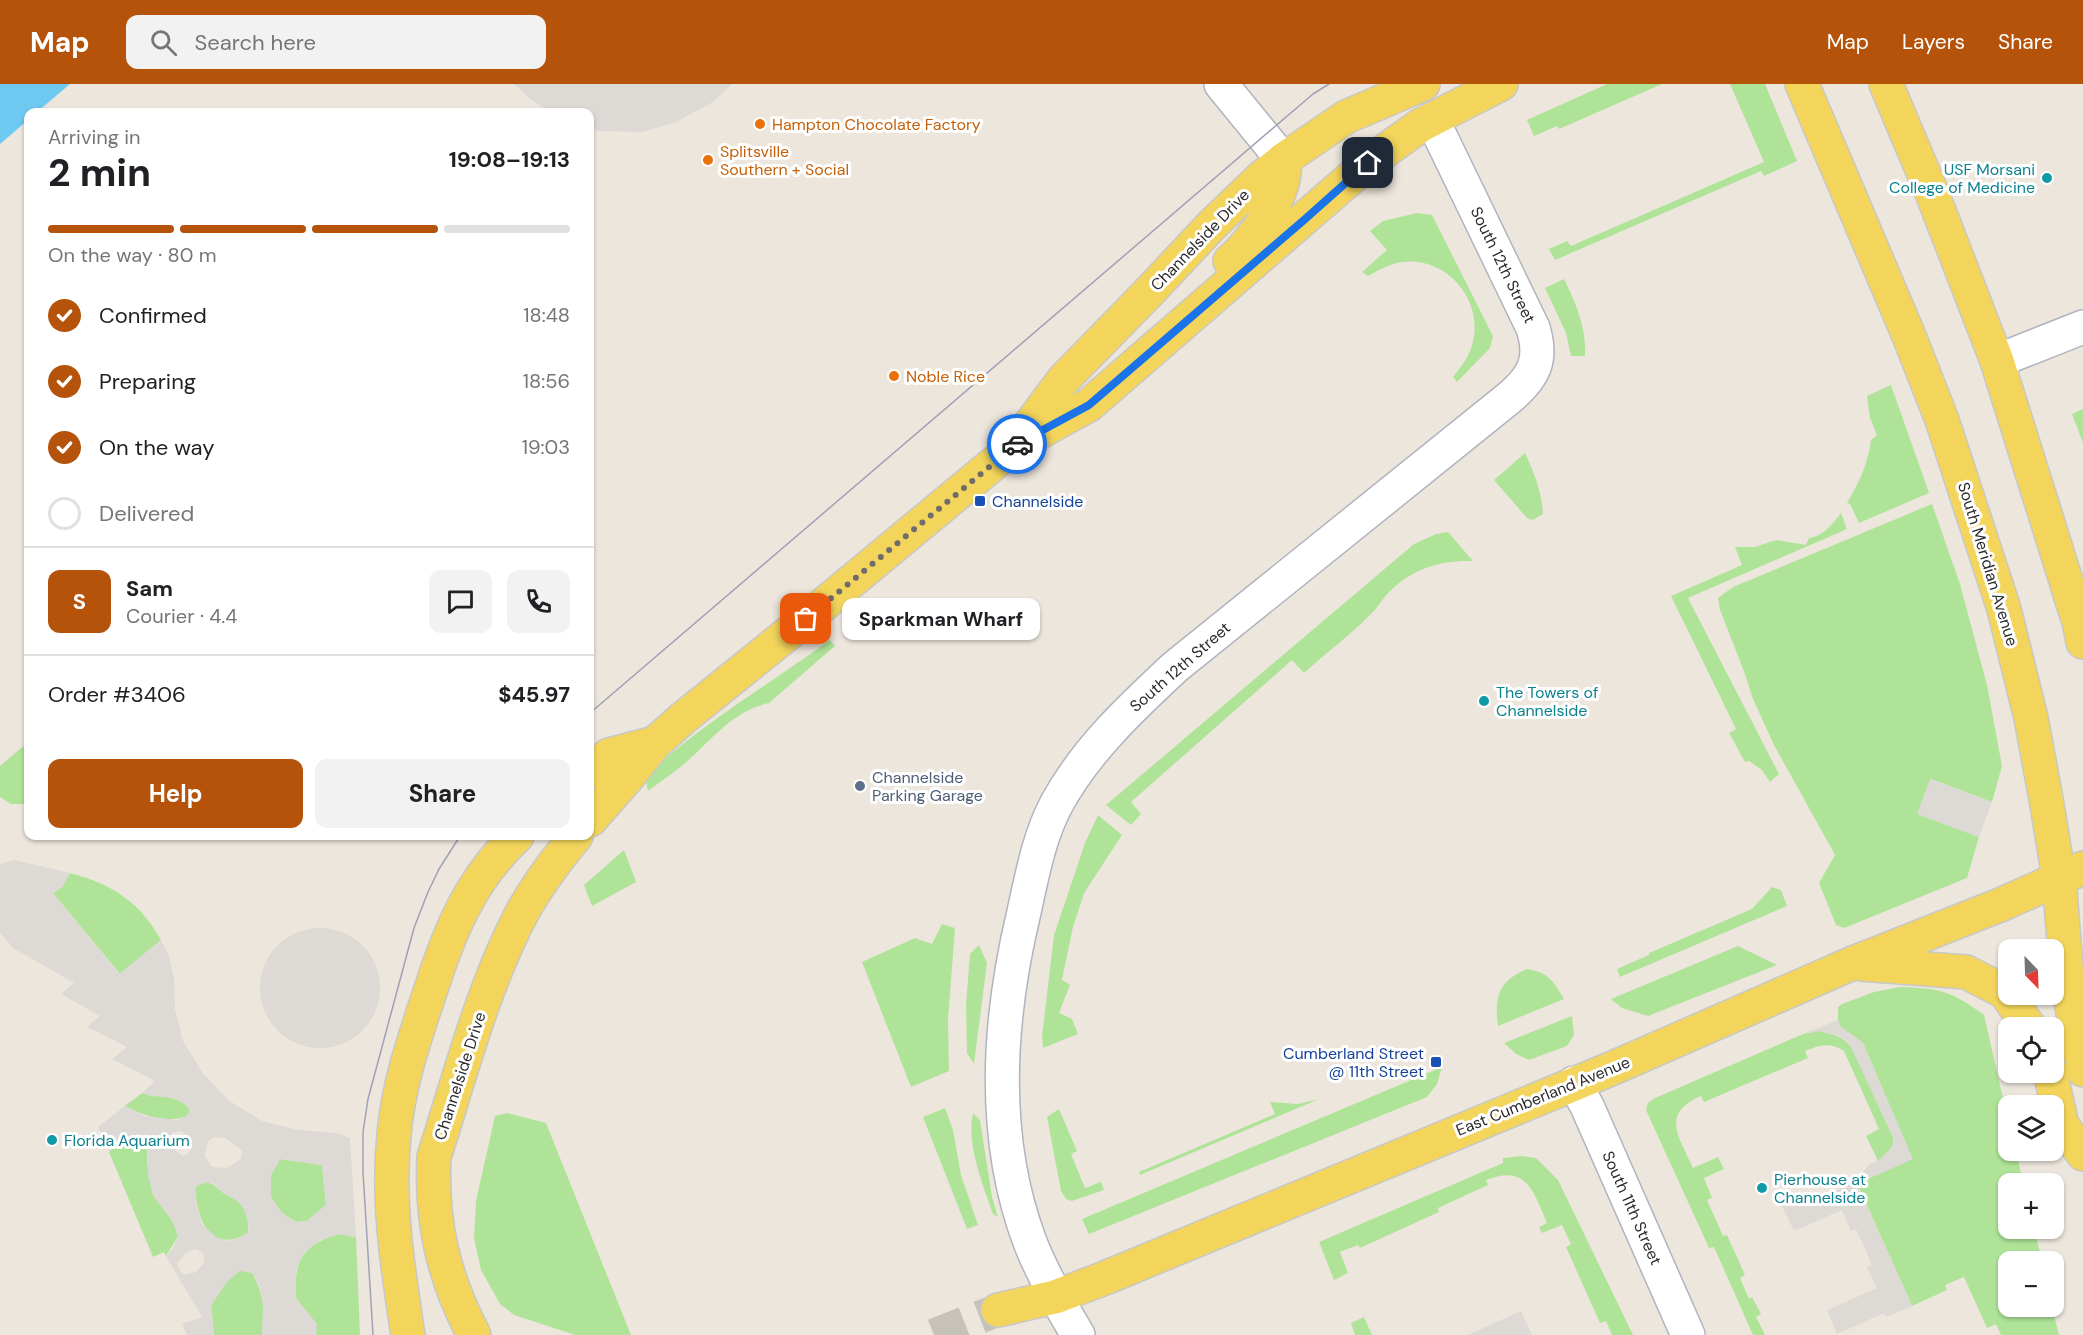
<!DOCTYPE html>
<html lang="en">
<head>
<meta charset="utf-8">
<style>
  :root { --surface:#fff; --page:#f2f2f2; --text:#202124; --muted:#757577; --line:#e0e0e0; --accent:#b45309 }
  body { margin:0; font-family:"DM Sans",sans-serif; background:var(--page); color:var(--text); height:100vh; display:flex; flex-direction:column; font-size:22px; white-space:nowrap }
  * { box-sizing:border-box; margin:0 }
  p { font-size:20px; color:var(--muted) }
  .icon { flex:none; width:33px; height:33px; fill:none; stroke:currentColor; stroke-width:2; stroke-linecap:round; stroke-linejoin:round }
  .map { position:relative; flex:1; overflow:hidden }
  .details { position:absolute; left:24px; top:24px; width:570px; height:732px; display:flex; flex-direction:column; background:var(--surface); border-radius:12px; box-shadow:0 2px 4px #0004 }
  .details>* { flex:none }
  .needle { width:39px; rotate:157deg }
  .tools { position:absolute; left:1998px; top:855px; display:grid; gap:12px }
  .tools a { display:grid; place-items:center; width:66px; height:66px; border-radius:12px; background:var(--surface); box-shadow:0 2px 4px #0004; font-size:30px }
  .pin { position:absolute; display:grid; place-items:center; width:51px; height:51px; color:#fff; margin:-26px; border-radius:12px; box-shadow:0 3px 9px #0006 }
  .courier { position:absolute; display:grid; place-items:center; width:60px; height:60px; margin:-30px; border:4px solid #1a73e8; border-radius:50%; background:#fff; color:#222; box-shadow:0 2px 8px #0007 }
  .bubble { position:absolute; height:42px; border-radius:12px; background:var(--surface); box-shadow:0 2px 4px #0004; font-size:20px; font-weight:700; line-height:42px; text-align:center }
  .head em { font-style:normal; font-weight:700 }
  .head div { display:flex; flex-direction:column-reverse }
  .head { display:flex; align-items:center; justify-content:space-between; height:102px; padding:0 24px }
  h1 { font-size:39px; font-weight:700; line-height:45px }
  .bar { display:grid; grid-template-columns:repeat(4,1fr); gap:9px 6px; align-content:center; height:72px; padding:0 24px }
  .bar i { height:8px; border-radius:4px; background:var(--line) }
  .bar .current { background:var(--accent) }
  .bar p { grid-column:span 4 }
  .line { display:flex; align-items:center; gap:15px; padding:0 24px; border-top:2px solid var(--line) }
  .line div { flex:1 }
  .round { display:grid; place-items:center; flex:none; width:63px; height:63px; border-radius:12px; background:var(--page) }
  ol { padding:0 24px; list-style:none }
  li { display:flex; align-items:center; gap:18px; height:66px }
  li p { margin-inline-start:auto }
  li .icon { padding:6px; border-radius:50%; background:var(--accent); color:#fff; stroke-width:4 }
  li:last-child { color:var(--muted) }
  li i { width:33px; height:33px; border:3px solid var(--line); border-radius:50% }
  .cta { display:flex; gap:12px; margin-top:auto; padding:12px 24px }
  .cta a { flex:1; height:69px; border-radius:12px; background:var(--accent); color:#fff; font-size:24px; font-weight:700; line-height:69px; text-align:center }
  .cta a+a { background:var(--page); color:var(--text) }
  header { display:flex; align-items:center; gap:36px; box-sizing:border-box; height:84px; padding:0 30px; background:var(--accent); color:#fff }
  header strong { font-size:28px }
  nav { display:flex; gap:33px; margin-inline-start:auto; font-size:21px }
  .search { width:420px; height:54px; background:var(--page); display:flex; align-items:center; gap:15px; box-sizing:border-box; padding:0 21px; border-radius:12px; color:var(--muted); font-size:22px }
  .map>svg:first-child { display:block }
  .green { fill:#afe498 }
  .plaza { fill:#ddd9d4; fill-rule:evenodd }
  .water { fill:#6ec9f0 }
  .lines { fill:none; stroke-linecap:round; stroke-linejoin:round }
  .major-tunnel { stroke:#c6c1b9; stroke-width:33; stroke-dasharray:33 16; stroke-linecap:butt }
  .minor-casing { stroke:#b1b3bf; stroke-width:36 }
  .major-casing { stroke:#c8c8c8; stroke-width:36 }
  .minor { stroke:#fff; stroke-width:33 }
  .major { stroke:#f3d55c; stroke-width:33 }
  .tram { stroke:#9fa2b5; stroke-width:1.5 }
  .done { stroke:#6f6c69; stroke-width:6; stroke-dasharray:0 10.8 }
  .route { stroke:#1a73e8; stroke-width:8 }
  .food-dot { fill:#e8710a; stroke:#fff; stroke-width:2 }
  .culture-dot { fill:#0f9aa8; stroke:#fff; stroke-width:2 }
  .transit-dot { fill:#1a4fb4; stroke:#fff; stroke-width:2 }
  .service-dot { fill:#5c6f8a; stroke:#fff; stroke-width:2 }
  .labels { text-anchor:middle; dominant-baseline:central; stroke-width:6; stroke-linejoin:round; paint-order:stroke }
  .food-label { font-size:16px; fill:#c56008; stroke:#fff; text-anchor:start }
  .culture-label { font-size:16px; fill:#0d838f; stroke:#fff; text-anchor:start }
  .street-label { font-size:16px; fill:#2b2b2b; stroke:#fff }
  .transit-label { font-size:16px; fill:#164399; stroke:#fff; text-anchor:start }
  .service-label { font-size:16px; fill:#4e5e75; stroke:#fff; text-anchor:start }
</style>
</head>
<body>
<header>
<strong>Map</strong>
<div class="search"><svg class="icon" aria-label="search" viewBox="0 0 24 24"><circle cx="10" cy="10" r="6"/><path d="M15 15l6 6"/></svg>Search here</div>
<nav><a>Map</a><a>Layers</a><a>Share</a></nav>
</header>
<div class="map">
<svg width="2083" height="1251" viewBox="0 0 2083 1251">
  <rect width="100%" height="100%" fill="#ede6dd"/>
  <g class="green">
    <path d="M1607,0H1662L1559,45L1557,42L1534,52L1527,36Z"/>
    <path d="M1730,0H1765L1797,77L1764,92L1761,87L1555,176L1549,165L1567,157L1571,162L1764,78Z"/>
    <path d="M1417,129L1432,131L1493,252L1490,264L1457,298L1453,293C1461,283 1469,273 1472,261C1485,218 1448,172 1402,178C1389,180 1379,186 1368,192L1362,188L1387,166L1370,147L1383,137Z"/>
    <path d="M1564,195C1576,219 1587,246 1585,272H1571L1566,249L1545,204Z"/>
    <path d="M1891,301L1929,409L1859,439L1850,420L1847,419C1859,398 1868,380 1871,356L1877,351L1870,334L1867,312Z"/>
    <path d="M2083,325V359L2072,330Z"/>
    <path d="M1525,369C1534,388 1542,409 1543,430L1533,436L1527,434L1494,396Z"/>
    <path d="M1932,420L1960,500L1987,601L2002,682L1992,718L1931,695L1918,730L1979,753L1967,794L1844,844L1836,841L1819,799L1835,771L1774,661L1753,615L1745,590L1720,526L1718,514L1733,503Z"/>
    <path d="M1841,429L1847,445L1688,514L1779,690L1770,698L1762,686L1749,677L1745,678L1729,649L1736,645L1671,512L1742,481L1735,463H1755L1776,456L1806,461L1809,454C1824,452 1832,440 1841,429Z"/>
    <path d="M1448,448L1473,477C1440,476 1412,485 1389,508C1383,514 1379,521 1374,527C1353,549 1327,568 1304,589L1292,576L1131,718L1141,730L1131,741L1106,721L1414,460L1436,450Z"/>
    <path d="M830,556L835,562L769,619C738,625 715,651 693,672C679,685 663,696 648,707L645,692C702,640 768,601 830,556Z"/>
    <path d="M27,659L28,661V720H11L0,713V682Z"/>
    <path d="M1098,731L1122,751L1084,809L1073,843L1062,896L1070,901L1059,929L1072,935L1078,950L1043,964L1042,952L1054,851L1085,759Z"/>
    <path d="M624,766L636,798L592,822L584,801Z"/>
    <path d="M70,789C112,800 140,818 161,856L120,890L53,809L62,803Z"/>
    <path d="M1772,803L1781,806L1787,822L1620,893L1617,885L1649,871V869L1752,825Z"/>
    <path d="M942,840L955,844L948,936L949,987L911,1003L862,878L915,854L932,860Z"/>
    <path d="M979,861L987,879L974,980L967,969L966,921L970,870Z"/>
    <path d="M1738,862L1777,881L1648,932L1622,924L1611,915Z"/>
    <path d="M1527,885C1548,888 1554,898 1564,915L1498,942C1494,913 1499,896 1527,885Z"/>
    <path d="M1900,903C1940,904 1951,907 1984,931L2008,1036V1066L2016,1067L2023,1099L2008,1100V1144L2034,1145L2042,1177L2008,1178V1222L2052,1223L2059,1251H2001L1996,1240L1987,1244L1964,1193L1945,1201L1947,1206L1912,1222L1857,1099L1912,1075L1863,959L1841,943L1838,937V923L1842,920L1874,908Z"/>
    <path d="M1572,932L1574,951L1567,962L1529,976L1516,970L1504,959Z"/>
    <path d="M1819,947C1833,950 1845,953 1853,965L1894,1056L1892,1064L1878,1077L1866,1052L1879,1045L1844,967C1829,958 1821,961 1805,967L1808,974L1704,1018L1701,1012C1660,1030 1679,1053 1693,1084L1718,1073L1724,1085L1704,1094L1712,1114L1707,1116L1723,1152L1727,1151L1745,1191L1740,1194L1749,1215L1752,1213L1761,1230L1756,1233L1765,1251H1753L1714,1163L1709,1164L1646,1026L1648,1019L1655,1014L1803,950Z"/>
    <path d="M1442,983L1437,1000L1427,1013L1089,1150L1082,1135Z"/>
    <path d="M142,1009C157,1014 181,1010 190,1026L187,1032C167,1040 144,1032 125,1022Z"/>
    <path d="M1319,1015L1140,1091L1139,1088L1275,1030L1270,1018L1298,1020Z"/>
    <path d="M945,1024L953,1046L961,1091L978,1141L967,1145L923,1033Z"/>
    <path d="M1059,1025L1077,1067L1071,1070L1085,1104L1101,1098L1104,1106L1072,1117L1066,1115L1061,1107L1047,1033Z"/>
    <path d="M507,1029L546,1039L631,1251H575L514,1231L500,1220L481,1186L474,1154L476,1117L495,1032Z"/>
    <path d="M973,1029L980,1036L992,1113L998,1133L993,1130C983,1101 966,1060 973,1029Z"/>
    <path d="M140,1057L147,1066V1079L153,1111L173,1138L178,1152L166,1172L164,1168L153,1173L109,1068C119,1058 127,1058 140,1057Z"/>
    <path d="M1523,1072L1536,1074L1558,1096L1633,1251H1612L1606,1237L1600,1239L1566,1163L1571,1160L1562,1141L1542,1149L1539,1143L1547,1139C1533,1107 1527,1080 1486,1096L1488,1101L1438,1124L1439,1128L1360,1164L1358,1161L1340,1168L1348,1189L1334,1196L1319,1158L1503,1079V1074Z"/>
    <path d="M280,1075L322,1081L326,1121L307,1137L296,1138L282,1129L271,1113V1091Z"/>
    <path d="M206,1098C214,1100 216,1103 222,1108C227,1112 234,1113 239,1118C247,1125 249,1139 248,1149C209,1171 197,1135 195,1103Z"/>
    <path d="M339,1150L356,1153L360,1251H316C317,1232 305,1230 297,1215C294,1211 296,1203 296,1197C296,1169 314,1157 339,1150Z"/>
    <path d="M240,1186L252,1189C263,1207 266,1230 262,1251H214L211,1221L228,1196Z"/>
    <path d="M1364,1233L1372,1251H1355L1351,1239Z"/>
  </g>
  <g class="plaza">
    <path d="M514,0H732L713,18L676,38L643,48L599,47L590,44V28H550L529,14Z"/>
    <path d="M1930,695L1992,718L1979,753L1917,730Z"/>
    <path d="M14,776L70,789L62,803L53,809L119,890L161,856L169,872L174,895L175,925L183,957L202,988L228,1016L262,1037L298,1046L336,1049L350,1054L356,1153L339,1150L320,1156L304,1169L296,1185V1214L317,1240L316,1251H262L263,1221L259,1200L252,1189L240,1187L228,1197L211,1221L214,1251H187L182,1240L202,1233L166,1172L173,1164L178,1152L173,1138L153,1111L148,1092L147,1066L140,1057L126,1058L116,1061L109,1068L98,1043L125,1022L144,1032L176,1036L187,1032L190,1026L187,1021L173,1014L151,1012L142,1009L155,997L112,975L127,963L87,943L100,932L61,910L74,899L13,864L0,848V780ZM181,1047L189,1053L193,1061L189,1069L183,1072L175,1066L170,1057L172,1049ZM214,1053L225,1054L242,1066L241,1075L227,1084L212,1083L205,1072L207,1059ZM280,1075L322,1081L326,1121L307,1137L296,1138L282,1129L271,1113V1091ZM206,1098L214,1100L223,1109L239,1118L244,1126L249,1140L248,1149L238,1154L226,1157L216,1153L202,1140L196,1120L195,1103ZM195,1165L203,1169L205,1178L196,1188L185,1191L180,1187L177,1179L185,1170Z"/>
    <circle cx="320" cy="904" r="60"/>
    <path d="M1838,936L1841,943L1863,959L1913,1075L1857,1100L1912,1222L1886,1233L1884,1229L1837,1250L1827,1226L1877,1204L1867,1183L1872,1181L1856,1145L1851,1147L1842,1126L1794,1147L1781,1120L1818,1115L1836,1107L1854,1097L1870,1080L1878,1077L1892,1063L1894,1055L1848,957L1834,950L1819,947L1803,950Z"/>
    <path d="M1521,1227L1532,1251H1468Z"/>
  </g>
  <path class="water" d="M0,0H70L37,28H28V36L0,60Z"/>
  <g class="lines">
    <path class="major-tunnel" d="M934,1251L998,1226"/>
    <g class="minor-casing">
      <g id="minor">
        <path d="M1221,0L1283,76"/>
        <path d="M1997,277L2083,243"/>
        <path d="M1574,999L1587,1022L1688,1251"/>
        <path d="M1078,1251C1060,1221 1043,1191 1030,1158C990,1052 998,936 1024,828C1032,792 1039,752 1057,719C1086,666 1131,624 1175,583L1509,314C1534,293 1543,276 1533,244L1432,35"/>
      </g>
    </g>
    <g class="major-casing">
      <g id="major">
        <path d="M1802,0L1909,252L1942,336L2004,525L2031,634L2046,715L2059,794L2067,895L2083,986"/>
        <path d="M1886,0L1932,109L1997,277L2079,538L2083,558"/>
        <path d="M1230,177C1251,160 1292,105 1283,76"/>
        <path d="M1020,354L1064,295L1150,207L1211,142L1261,94L1283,76L1346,33L1423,0"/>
        <path d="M590,688L609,671L655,659"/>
        <path d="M590,736L627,694L655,659L682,635L806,535L1016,361L1089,321L1368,79L1421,41L1501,0"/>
        <path d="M1861,880L1966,888L2005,908L2030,944"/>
        <path d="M2050,988L2062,1041L2083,1070"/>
        <path d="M998,1226L1055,1213L1105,1194L1613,984L1853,879L2000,821L2083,784"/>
        <path d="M408,1251C398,1185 387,1118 394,1051C398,1001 415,953 431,905C450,846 471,795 517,752"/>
        <path d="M474,1251C443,1192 431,1139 434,1073C460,992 483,902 523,827C538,800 557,775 576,752"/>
      </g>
    </g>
    <use href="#minor" class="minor"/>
    <use href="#major" class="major"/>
    <g class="tram">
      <path d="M590,629L1313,10L1329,0"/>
      <path d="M373,1251L363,1088V1048L368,1015L414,844L428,808L439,785L460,752"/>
    </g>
  </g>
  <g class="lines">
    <path class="done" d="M806,535L1017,360"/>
    <path class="route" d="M1017,360L1089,321L1304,136L1368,79"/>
  </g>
  <g class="food-dot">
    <circle cx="760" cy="40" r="6"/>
    <circle cx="708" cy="76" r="6"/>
    <circle cx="894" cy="292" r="6"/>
  </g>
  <g class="culture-dot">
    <circle cx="2047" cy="94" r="6"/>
    <circle cx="1484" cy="617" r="6"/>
    <circle cx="52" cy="1056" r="6"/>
    <circle cx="1762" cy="1104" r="6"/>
  </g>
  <g class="transit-dot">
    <rect x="974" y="411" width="12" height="12" rx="3"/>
    <rect x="1430" y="972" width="12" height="12" rx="3"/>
  </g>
  <circle class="service-dot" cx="860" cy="702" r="6"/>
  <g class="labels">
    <g class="food-label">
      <text x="772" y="40">Hampton Chocolate Factory</text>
      <text x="720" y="67">Splitsville<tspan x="720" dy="18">Southern + Social</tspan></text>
      <text x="906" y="292">Noble Rice</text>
    </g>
    <g class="culture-label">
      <text x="2035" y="85" text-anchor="end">USF Morsani<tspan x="2035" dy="18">College of Medicine</tspan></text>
      <text x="1496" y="608">The Towers of<tspan x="1496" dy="18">Channelside</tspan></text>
      <text x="64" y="1056">Florida Aquarium</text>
      <text x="1774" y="1095">Pierhouse at<tspan x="1774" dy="18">Channelside</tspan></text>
    </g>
    <g class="street-label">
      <text transform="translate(1200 156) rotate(-46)">Channelside Drive</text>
      <text transform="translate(1503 181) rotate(64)">South 12th Street</text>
      <text transform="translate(1988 480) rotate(73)">South Meridian Avenue</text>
      <text transform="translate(1180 583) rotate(-41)">South 12th Street</text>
      <text transform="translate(460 992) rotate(-72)">Channelside Drive</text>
      <text transform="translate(1543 1012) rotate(-22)">East Cumberland Avenue</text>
      <text transform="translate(1632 1124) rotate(66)">South 11th Street</text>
    </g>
    <g class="transit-label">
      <text x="992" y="417">Channelside</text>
      <text x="1424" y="969" text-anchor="end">Cumberland Street<tspan x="1424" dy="18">@ 11th Street</tspan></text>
    </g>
    <g class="service-label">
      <text x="872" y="693">Channelside<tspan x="872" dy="18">Parking Garage</tspan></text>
    </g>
  </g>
</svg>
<div class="tools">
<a><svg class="needle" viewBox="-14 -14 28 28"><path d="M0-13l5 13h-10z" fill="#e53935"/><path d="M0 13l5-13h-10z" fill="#757577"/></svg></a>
<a><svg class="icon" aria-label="locate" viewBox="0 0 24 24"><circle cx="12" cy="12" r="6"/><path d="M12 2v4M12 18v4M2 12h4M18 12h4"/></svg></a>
<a><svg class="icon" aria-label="layers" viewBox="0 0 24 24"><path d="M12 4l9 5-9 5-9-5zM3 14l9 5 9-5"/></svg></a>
<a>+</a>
<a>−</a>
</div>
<div class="pin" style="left:806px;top:535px;background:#ea580c"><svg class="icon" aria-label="bag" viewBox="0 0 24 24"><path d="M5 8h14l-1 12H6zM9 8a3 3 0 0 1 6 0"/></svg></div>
<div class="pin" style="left:1368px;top:79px;background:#1f2937"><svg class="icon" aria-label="home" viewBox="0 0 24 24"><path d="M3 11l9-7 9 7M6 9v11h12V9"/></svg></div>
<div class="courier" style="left:1017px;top:360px"><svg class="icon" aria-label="car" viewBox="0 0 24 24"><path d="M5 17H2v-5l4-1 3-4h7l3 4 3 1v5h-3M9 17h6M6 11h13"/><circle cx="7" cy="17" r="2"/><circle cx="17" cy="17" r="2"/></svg></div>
<div class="bubble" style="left:842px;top:514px;width:198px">Sparkman Wharf</div>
<section class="details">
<div class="head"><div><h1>2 min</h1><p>Arriving in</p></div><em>19:08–19:13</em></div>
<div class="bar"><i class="current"></i><i class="current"></i><i class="current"></i><i></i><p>On the way · 80 m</p></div>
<ol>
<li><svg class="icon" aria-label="check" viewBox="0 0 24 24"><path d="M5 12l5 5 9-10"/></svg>Confirmed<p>18:48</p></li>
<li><svg class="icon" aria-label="check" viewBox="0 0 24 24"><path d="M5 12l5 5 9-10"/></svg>Preparing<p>18:56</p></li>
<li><svg class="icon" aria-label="check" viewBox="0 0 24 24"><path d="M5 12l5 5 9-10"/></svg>On the way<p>19:03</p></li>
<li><i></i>Delivered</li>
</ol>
<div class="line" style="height:108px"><b class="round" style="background:var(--accent);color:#fff">S</b><div><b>Sam</b><p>Courier · 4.4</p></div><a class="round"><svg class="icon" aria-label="chat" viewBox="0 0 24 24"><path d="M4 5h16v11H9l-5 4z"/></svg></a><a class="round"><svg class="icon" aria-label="phone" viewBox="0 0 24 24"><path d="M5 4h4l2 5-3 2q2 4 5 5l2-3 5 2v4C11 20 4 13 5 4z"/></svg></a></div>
<div class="line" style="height:78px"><div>Order #3406</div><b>$45.97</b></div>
<div class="cta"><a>Help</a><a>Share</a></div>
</section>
</div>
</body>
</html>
